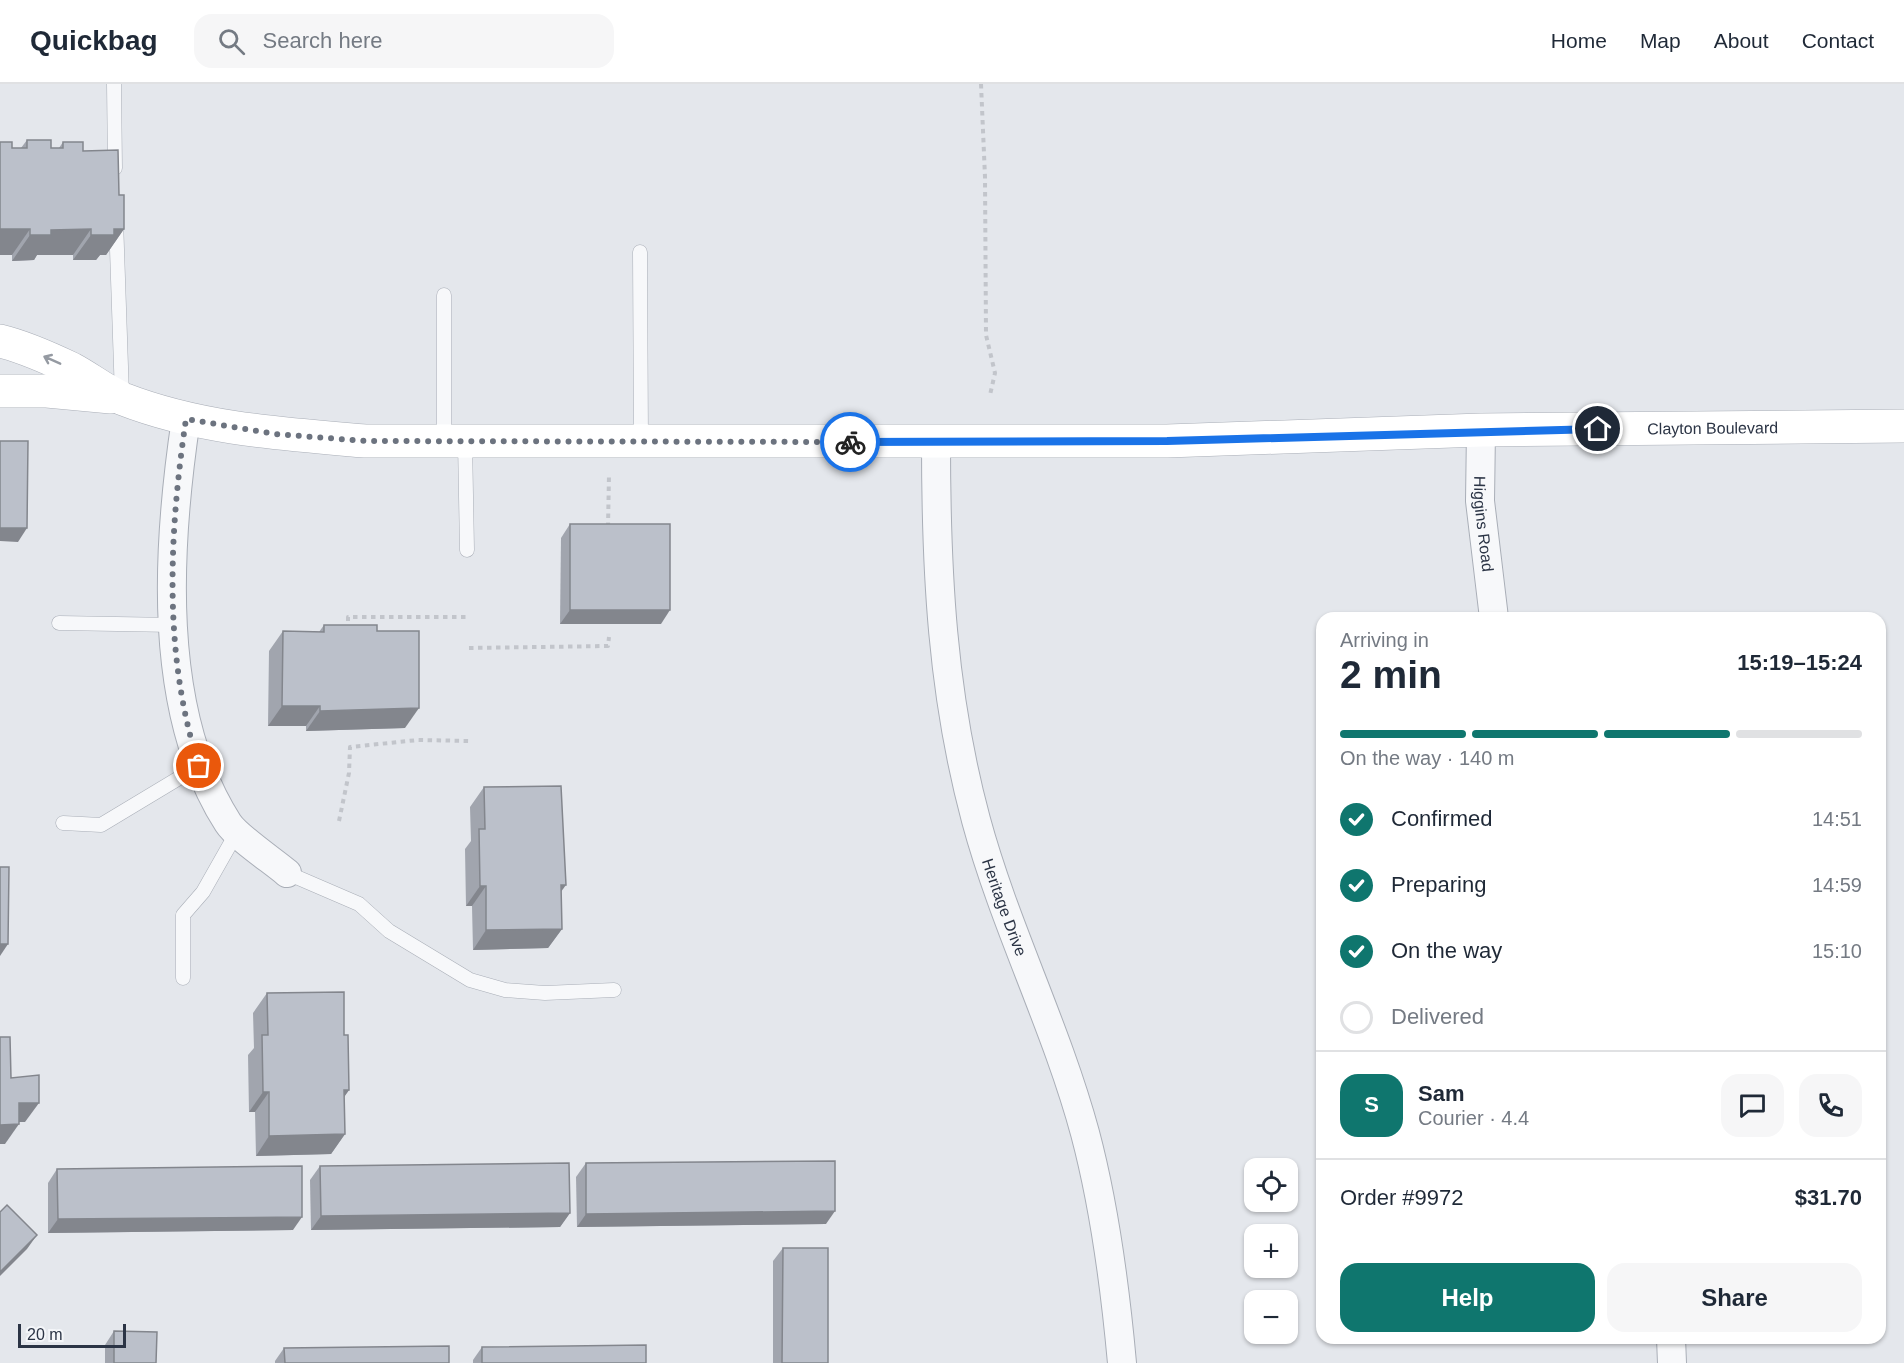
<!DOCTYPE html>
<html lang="en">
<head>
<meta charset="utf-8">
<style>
  :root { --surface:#fff; --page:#f6f6f7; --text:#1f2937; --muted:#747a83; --line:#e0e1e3; --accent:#0f766e }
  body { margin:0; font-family:Helvetica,sans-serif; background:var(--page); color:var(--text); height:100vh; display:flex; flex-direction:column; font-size:22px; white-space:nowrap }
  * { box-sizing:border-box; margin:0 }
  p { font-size:20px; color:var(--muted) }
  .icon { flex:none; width:33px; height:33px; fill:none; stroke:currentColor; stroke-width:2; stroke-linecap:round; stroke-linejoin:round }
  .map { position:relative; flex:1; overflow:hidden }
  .details { position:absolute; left:1316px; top:528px; width:570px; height:732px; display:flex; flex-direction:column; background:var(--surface); border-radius:18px; box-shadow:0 2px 4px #0004 }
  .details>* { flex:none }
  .fabs { position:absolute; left:1244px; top:1074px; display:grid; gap:12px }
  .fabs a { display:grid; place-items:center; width:54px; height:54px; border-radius:12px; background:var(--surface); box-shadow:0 2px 4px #0004; font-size:30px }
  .scale { position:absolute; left:18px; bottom:15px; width:108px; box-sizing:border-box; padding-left:6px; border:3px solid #2b3445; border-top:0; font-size:16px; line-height:21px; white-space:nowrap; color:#2b3445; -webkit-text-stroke:4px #f4f6f9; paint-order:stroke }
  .pin { position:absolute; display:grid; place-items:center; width:51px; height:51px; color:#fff; margin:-26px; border:3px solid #fff; border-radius:50%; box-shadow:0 2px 6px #0007 }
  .courier { position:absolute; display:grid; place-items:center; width:60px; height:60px; margin:-30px; border:4px solid #1a73e8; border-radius:50%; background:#fff; color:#222; box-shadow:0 2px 8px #0007 }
  .overview em { font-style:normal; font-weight:700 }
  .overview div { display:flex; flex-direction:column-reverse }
  .overview { display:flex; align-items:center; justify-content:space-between; height:102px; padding:0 24px }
  h1 { font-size:39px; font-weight:700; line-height:45px }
  .bar { display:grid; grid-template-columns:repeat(4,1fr); gap:9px 6px; align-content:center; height:72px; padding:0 24px }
  .bar i { height:8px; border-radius:4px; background:var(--line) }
  .bar .active { background:var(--accent) }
  .bar p { grid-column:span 4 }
  .line { display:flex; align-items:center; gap:15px; padding:0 24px; border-top:2px solid var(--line) }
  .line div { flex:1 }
  .round { display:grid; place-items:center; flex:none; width:63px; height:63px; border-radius:18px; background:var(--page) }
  ol { padding:0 24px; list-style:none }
  li { display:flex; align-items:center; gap:18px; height:66px }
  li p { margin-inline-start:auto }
  li .icon { padding:6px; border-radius:50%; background:var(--accent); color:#fff; stroke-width:4 }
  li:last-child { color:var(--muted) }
  li i { width:33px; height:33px; border:3px solid var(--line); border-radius:50% }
  .button { display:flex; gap:12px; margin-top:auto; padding:12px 24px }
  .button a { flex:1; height:69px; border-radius:18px; background:var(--accent); color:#fff; font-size:24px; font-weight:700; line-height:69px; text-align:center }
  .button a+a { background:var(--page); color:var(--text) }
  header { display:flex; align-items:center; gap:36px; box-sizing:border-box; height:84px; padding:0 30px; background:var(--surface); border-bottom:2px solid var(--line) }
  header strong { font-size:28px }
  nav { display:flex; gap:33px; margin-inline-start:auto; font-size:21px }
  .search { width:420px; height:54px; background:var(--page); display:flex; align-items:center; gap:15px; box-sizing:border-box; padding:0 21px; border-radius:18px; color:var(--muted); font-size:22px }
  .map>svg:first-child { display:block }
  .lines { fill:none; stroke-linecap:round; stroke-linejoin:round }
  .lane-casing { stroke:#a9aeb7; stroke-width:15 }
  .street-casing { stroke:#a9aeb7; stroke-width:30 }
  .secondary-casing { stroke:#a9aeb7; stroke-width:34 }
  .path { stroke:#c2c5cb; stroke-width:4; stroke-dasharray:4.5 4.5; stroke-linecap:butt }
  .lane { stroke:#f7f8fa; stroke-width:14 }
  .street { stroke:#f7f8fa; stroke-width:28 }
  .secondary { stroke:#fff; stroke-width:33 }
  .wall { fill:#a1a5ae }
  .shaded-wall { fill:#83868d }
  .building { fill:#bbc0ca; stroke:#83868d; stroke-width:1.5 }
  .oneway { stroke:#959aa2 }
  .done { stroke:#6c737f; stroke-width:6; stroke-dasharray:0 10.8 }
  .route { stroke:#1a73e8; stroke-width:8 }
  .labels { text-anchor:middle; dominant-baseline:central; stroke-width:4.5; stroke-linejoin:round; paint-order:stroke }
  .street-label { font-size:16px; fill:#2b3445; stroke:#f4f6f9 }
</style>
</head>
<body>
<header>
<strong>Quickbag</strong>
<div class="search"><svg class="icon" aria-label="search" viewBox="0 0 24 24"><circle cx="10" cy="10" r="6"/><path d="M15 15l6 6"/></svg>Search here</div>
<nav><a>Home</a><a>Map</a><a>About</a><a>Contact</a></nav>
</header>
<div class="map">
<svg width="1904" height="1279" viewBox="0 0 1904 1279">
  <rect width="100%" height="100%" fill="#e4e7ec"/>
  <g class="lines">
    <g class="lane-casing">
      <g id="lane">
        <path d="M114,0L115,84"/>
        <path d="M116,136L122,312"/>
        <path d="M640,168L641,357"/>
        <path d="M444,211V357"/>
        <path d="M465,357L467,466"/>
        <path d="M59,539L174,541"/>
        <path d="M63,739L101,741L199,682"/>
        <path d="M287,789L359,820L389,847L470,896L505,906L545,909L614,906"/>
        <path d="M183,894V831L203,808L237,748"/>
      </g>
    </g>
    <g class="street-casing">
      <g id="street">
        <path d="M186,335C167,462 156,627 228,739C237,753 273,777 287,789"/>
        <path id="s1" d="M1481,346L1480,417L1494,534"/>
        <path id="s2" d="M936,359C936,488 942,610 976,736C1005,843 1056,942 1085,1049C1105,1124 1115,1202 1122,1279"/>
        <path d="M1671,1254L1672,1279"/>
      </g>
    </g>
    <g class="secondary-casing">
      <g id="secondary">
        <path id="s3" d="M0,257C25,263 49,274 72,285C89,294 105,307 123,315C200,345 283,350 365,357H1167L1481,346L1904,342"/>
        <path d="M0,307H47L111,313"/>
      </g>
    </g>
    <g class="path">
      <path d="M981,0L985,93L986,251L995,289L990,311"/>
      <path d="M608,443L609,391"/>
      <path d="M348,546V533H468"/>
      <path d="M469,564L608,562L609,553"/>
      <path d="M339,737L349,689L350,663L418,656L470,657"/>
    </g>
    <use href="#lane" class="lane"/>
    <use href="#street" class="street"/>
    <use href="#secondary" class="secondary"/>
  </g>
  <g class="wall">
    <path d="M27,56L51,64H59L63,58L83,67L119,111L124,145L106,171H100L96,176H73V171H37L34,176L12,177V171H0L12,64H21Z"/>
    <path d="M570,440L661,540H560L561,454Z"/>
    <path d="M324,541L377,547L405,644L306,647V642H268L269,567L283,547L319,548Z"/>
    <path d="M484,703L561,807L562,845L548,864L473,866L472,822H466L465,765L471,757L470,723Z"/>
    <path d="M267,909L344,951L349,1006L344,1013L345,1050L331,1070L256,1072L255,1028H249L248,971L254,964L253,929Z"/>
    <path d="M586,1079L826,1140L577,1143L576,1093Z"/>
    <path d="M320,1082L570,1129L560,1143L311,1146L310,1096Z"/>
    <path d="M57,1085L293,1146L48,1149V1099Z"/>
    <path d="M783,1164L828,1279H773V1177Z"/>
    <path d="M114,1247L156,1279H105V1261Z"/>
    <path d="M482,1263L646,1279H473V1276Z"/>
    <path d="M284,1264L449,1279H275V1277Z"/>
  </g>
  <g class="shaded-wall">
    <path d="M0,145H30L12,171H0Z"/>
    <path d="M91,145L73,171H37L34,176L12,177L30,151L51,146Z"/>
    <path d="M114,145H124L106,171H100L96,176H73L91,151Z"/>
    <path d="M0,444H27L18,458L0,457Z"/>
    <path d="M570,526H670L661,540H560Z"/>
    <path d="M282,622H320L306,642H268Z"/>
    <path d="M419,624L405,644L306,647L320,627Z"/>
    <path d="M561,801H566L552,820Z"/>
    <path d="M480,802H486L472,822H466Z"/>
    <path d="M562,845L548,864L473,866L486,846Z"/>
    <path d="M0,860H8L0,872Z"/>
    <path d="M344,1006H349L335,1026Z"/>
    <path d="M263,1008H269L255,1028H249Z"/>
    <path d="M19,1019H39L25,1038H5Z"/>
    <path d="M19,1040L5,1060H0V1041Z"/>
    <path d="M345,1050L331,1070L256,1072L269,1052Z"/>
    <path d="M835,1127L826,1140L577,1143L586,1130Z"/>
    <path d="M570,1129L560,1143L311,1146L321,1132Z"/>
    <path d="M302,1133L293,1146L48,1149L58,1135Z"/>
    <path d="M37,1151L27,1165L0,1192V1188Z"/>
  </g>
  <g class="building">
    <path d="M27,56H51V64H63V58H83V67L118,66L119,111H124V145H114V151H91V145L51,146V151H30V145H0V58H12V64H27Z"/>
    <path d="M0,357H28L27,444H0Z"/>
    <rect x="570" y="440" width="100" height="86"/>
    <path d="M324,541H377V547H419V624L320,627V622H282L283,547L324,548Z"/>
    <path d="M561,702L566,801H561L562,845L486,846V802H480L479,745H485L484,703Z"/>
    <path d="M0,783H9L8,860H0Z"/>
    <path d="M344,908V951H348L349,1006H344L345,1050L269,1052V1008H263L262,951H268L267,909Z"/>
    <path d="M0,953H10L11,994L39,991V1019H19V1040L0,1041Z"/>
    <path d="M835,1077V1127L586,1130V1079Z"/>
    <path d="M569,1079L570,1129L321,1132L320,1082Z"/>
    <path d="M302,1082V1133L58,1135L57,1085Z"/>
    <path d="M7,1121L37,1151L0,1188V1128Z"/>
    <path d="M783,1164H828V1279H782Z"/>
    <path d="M114,1247L157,1248L156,1279H114Z"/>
    <path d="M646,1261V1279H482V1263Z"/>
    <path d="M449,1262V1279H285L284,1264Z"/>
  </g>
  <defs><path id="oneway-shaft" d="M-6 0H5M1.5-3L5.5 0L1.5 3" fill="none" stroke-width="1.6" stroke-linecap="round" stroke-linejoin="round" transform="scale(1.5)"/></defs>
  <use class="oneway" href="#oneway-shaft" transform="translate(52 276) rotate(-156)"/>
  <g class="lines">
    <path class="done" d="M199,682C163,571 169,450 186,335L275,350L365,357L850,358"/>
    <path class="route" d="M850,358L1167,357L1598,345"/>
  </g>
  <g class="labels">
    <g class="street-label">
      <text stroke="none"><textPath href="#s3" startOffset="1731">Clayton Boulevard</textPath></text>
      <text stroke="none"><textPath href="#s1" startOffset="94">Higgins Road</textPath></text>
      <text stroke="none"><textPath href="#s2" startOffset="472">Heritage Drive</textPath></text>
    </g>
  </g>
</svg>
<div class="fabs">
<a><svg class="icon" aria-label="locate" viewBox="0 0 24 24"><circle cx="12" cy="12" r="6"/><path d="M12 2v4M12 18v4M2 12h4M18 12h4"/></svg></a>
<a>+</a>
<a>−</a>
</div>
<div class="scale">20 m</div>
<div class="pin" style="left:199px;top:682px;background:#ea580c"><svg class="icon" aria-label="bag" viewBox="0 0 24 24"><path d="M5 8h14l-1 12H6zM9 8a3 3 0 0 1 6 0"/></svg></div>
<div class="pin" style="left:1598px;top:345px;background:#1f2937"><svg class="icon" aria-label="home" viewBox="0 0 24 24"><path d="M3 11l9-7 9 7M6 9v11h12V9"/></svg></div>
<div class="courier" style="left:850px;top:358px"><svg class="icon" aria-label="bike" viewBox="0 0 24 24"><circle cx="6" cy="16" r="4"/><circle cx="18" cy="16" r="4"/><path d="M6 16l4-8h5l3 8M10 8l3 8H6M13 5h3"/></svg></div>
<section class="details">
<div class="overview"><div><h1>2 min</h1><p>Arriving in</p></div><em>15:19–15:24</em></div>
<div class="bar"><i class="active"></i><i class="active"></i><i class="active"></i><i></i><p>On the way · 140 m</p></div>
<ol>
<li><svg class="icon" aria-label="check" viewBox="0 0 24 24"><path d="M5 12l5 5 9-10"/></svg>Confirmed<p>14:51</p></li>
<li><svg class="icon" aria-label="check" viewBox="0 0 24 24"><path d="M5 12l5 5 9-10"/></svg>Preparing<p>14:59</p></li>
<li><svg class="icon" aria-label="check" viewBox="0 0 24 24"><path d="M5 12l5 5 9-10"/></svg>On the way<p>15:10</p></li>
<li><i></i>Delivered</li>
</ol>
<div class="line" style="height:108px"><b class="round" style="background:var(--accent);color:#fff">S</b><div><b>Sam</b><p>Courier · 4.4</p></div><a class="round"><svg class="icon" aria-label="chat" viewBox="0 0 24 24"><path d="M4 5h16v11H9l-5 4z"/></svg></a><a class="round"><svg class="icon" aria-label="phone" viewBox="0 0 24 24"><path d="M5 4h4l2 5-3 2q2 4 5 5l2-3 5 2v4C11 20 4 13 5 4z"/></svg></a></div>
<div class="line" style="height:78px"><div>Order #9972</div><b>$31.70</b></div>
<div class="button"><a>Help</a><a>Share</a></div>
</section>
</div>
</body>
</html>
